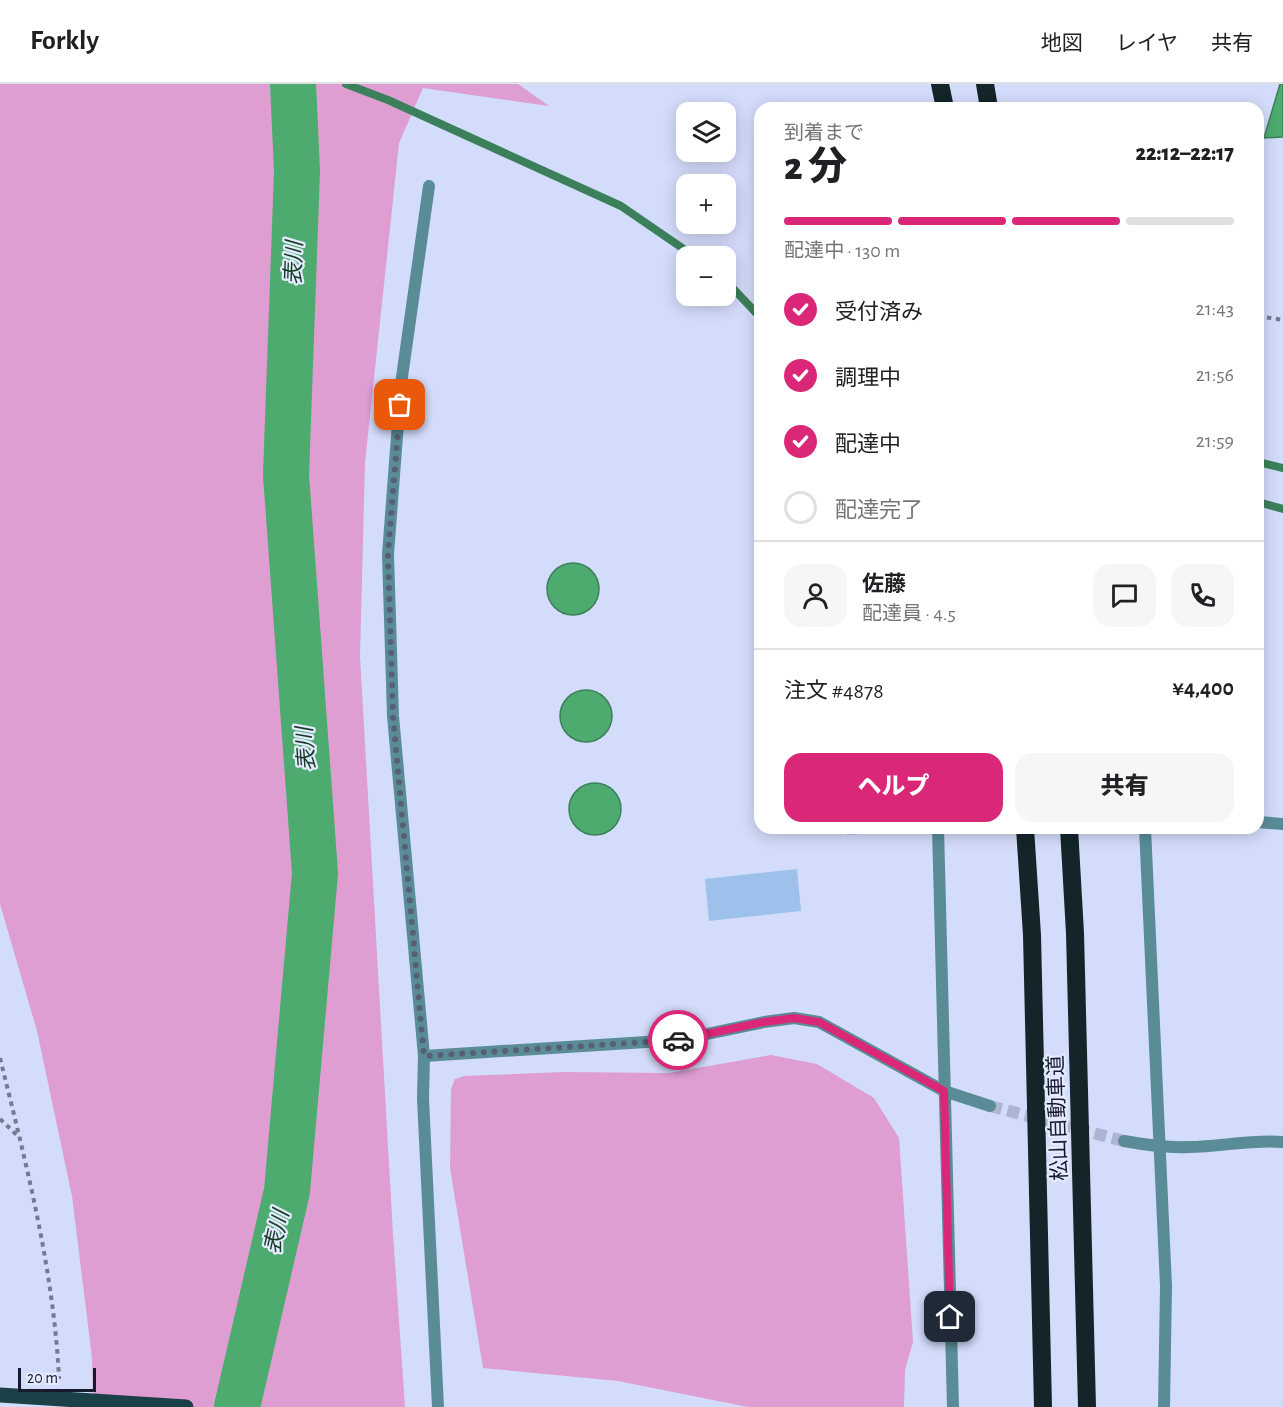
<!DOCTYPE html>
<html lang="ja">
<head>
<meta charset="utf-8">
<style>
  :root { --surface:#fff; --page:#f6f6f6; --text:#202124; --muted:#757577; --line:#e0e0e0; --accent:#db2777 }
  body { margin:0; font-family:"Alegreya Sans","Noto Sans JP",sans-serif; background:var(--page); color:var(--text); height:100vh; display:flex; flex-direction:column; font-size:22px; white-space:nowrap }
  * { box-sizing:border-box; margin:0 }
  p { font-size:20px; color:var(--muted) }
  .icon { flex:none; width:33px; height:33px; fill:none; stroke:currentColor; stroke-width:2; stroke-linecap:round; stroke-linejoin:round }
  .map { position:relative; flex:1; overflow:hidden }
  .details { position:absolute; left:754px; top:18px; width:510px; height:732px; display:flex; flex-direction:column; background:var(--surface); border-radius:18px; box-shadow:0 3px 15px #0003 }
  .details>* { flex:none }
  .controls { position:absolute; left:676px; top:18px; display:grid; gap:12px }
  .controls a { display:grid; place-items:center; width:60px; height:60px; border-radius:12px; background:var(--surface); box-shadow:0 3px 15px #0003; font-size:30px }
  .scale { position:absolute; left:18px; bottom:15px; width:78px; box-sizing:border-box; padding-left:6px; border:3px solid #161a2c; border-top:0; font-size:16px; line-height:21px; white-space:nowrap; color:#161a2c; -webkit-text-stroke:4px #e4eaff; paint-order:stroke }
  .pin { position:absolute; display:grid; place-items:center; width:51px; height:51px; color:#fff; margin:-26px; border-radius:12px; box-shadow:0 3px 9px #0006 }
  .courier { position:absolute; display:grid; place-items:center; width:60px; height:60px; margin:-30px; border:4px solid #db2777; border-radius:50%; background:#fff; color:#222; box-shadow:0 2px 8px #0007 }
  .head em { font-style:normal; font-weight:800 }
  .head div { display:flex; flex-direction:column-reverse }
  .head { display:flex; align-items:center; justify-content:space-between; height:102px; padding:0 30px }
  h1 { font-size:39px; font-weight:800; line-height:45px }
  .bar { display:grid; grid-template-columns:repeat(4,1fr); gap:9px 6px; align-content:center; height:72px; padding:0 30px }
  .bar i { height:8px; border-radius:4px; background:var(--line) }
  .bar .current { background:var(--accent) }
  .bar p { grid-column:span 4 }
  .line { display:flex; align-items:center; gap:15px; padding:0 30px; border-top:2px solid var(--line) }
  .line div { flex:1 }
  .round { display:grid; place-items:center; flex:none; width:63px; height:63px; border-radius:18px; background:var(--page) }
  ol { padding:0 30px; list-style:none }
  li { display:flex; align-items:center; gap:18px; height:66px }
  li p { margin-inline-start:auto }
  li .icon { padding:6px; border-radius:50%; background:var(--accent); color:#fff; stroke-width:4 }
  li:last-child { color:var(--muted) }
  li i { width:33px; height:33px; border:3px solid var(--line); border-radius:50% }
  .button { display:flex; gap:12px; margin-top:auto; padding:12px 30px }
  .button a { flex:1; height:69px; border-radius:18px; background:var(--accent); color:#fff; font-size:24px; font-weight:800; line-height:69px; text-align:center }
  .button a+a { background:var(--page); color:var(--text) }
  header { display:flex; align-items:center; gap:36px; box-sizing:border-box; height:84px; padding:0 30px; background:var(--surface); border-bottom:2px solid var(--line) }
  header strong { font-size:28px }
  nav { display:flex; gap:33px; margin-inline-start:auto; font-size:21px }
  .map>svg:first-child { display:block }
  .green { fill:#de9ed2 }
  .water { fill:#4dab6f; stroke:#3c805b; stroke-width:1.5 }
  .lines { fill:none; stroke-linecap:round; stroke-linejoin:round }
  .stream { stroke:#3c805b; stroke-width:8 }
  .river { stroke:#4dab6f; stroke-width:46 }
  .building { fill:#9ec1ec }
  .minor-tunnel { stroke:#aeb5d2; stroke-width:12; stroke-dasharray:12 6; stroke-linecap:butt }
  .path { stroke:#747a92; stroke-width:4; stroke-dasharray:4.5 4.5; stroke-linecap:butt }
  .minor { stroke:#598c97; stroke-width:12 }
  .primary { stroke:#1c4048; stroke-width:15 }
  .motorway { stroke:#132529; stroke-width:18 }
  .done { stroke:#585e74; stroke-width:6; stroke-dasharray:0 10.8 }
  .route { stroke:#db2777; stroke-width:8 }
  .labels { text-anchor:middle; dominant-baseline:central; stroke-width:4.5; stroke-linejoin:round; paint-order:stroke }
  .street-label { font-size:21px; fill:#161a2c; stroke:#e4eaff }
  .water-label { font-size:22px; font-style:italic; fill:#133a21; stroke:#e4eaff }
</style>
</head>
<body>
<header>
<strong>Forkly</strong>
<nav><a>地図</a><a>レイヤ</a><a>共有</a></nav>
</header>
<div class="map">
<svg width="1283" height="1323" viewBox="0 0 1283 1323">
  <rect width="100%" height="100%" fill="#d4dcfb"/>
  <g class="green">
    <path d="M0,0H518L549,22L423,4L399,59L365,379L360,572L393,1150L405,1323H93L92,1274L72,1112L37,947L0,820Z"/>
    <path d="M771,971L817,980L874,1014L899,1054L913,1258L905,1286L904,1323H748L618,1297L483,1284L450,1084L451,1005L455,995L464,992L564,988L669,989Z"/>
  </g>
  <g class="water">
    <path d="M1280,0H1283V53L1264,54Z"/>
    <circle cx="573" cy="505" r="26"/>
    <circle cx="586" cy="632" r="26"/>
    <circle cx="595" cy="725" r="26"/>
  </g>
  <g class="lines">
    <g class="stream">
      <path d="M346,0L388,16L621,122L694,172"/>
      <path d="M726,197L760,233"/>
      <path d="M1258,378L1283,384"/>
      <path d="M1258,418L1283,425"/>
    </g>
    <path class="river" d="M237,1323L287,1107L315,789L286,391L297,87L293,0"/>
  </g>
  <g class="building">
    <path d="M847,744H875V749L847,751Z"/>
    <path d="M797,785L801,827L709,837L705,795Z"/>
  </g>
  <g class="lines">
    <path class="minor-tunnel" d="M990,1022L1124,1057"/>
    <g class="path">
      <path d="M1258,232L1283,236"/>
      <path d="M0,974C26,1079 54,1187 59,1295"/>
      <path d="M0,1035L19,1053"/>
    </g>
    <g class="minor">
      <path d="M1258,738L1283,740"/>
      <path d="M938,744L953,1323"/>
      <path d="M1145,744L1166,1202L1164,1323"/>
      <path d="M424,972L393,632L388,470L401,300L429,102"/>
      <path d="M1124,1057C1146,1061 1167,1064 1189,1063C1221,1063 1251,1055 1283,1058"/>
      <path d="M438,1323L423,1015L424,972L678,956L764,938L794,934L819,938L944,1007L990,1022"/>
    </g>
    <path class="primary" d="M0,1311L186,1323"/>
    <g class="motorway">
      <path d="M940,0L945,24"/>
      <path d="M985,0L989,24"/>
      <path d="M1025,744L1032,851L1043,1323"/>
      <path d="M1069,744L1075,849L1087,1323"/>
    </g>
  </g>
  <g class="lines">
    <path class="done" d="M400,321L388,470L393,632L424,972L678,956"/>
    <path class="route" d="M678,956L764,938L794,934L819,938L944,1007L950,1233"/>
  </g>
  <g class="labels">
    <g class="street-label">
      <text transform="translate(1058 1034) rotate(-92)">松山自動車道</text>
    </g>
    <g class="water-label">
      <text transform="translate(294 179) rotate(-88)">表川</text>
      <text transform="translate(306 665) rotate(-94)">表川</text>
      <text transform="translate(277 1148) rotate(-77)">表川</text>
    </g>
  </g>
</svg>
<div class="controls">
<a><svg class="icon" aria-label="layers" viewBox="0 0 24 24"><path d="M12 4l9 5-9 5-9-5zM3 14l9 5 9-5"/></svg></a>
<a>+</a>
<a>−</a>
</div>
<div class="scale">20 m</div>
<div class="pin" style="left:400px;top:321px;background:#ea580c"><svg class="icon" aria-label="bag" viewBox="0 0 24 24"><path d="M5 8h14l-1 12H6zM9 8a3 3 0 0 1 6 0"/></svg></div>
<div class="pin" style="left:950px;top:1233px;background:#1f2937"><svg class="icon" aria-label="home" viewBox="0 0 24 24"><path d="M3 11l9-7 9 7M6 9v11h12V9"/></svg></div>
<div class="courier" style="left:678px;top:956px"><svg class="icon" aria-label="car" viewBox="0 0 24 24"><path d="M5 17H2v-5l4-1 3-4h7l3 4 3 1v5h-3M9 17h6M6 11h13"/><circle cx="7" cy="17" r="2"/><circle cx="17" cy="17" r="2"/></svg></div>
<section class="details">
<div class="head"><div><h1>2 分</h1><p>到着まで</p></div><em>22:12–22:17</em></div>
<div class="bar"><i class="current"></i><i class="current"></i><i class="current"></i><i></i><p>配達中 · 130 m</p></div>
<ol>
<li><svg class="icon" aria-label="check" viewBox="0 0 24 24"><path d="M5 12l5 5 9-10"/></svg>受付済み<p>21:43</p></li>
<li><svg class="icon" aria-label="check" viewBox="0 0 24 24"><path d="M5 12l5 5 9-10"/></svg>調理中<p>21:56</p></li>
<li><svg class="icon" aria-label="check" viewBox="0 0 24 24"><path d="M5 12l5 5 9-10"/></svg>配達中<p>21:59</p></li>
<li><i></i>配達完了</li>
</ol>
<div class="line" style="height:108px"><a class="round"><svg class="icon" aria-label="person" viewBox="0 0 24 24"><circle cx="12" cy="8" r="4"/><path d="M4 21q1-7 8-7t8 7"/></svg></a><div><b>佐藤</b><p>配達員 · 4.5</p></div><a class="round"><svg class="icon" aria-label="chat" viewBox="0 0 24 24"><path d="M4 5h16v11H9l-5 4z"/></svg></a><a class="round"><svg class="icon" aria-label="phone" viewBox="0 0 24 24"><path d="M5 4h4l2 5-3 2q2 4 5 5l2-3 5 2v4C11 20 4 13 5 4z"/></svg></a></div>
<div class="line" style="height:78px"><div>注文 #4878</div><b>¥4,400</b></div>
<div class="button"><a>ヘルプ</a><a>共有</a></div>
</section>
</div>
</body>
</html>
